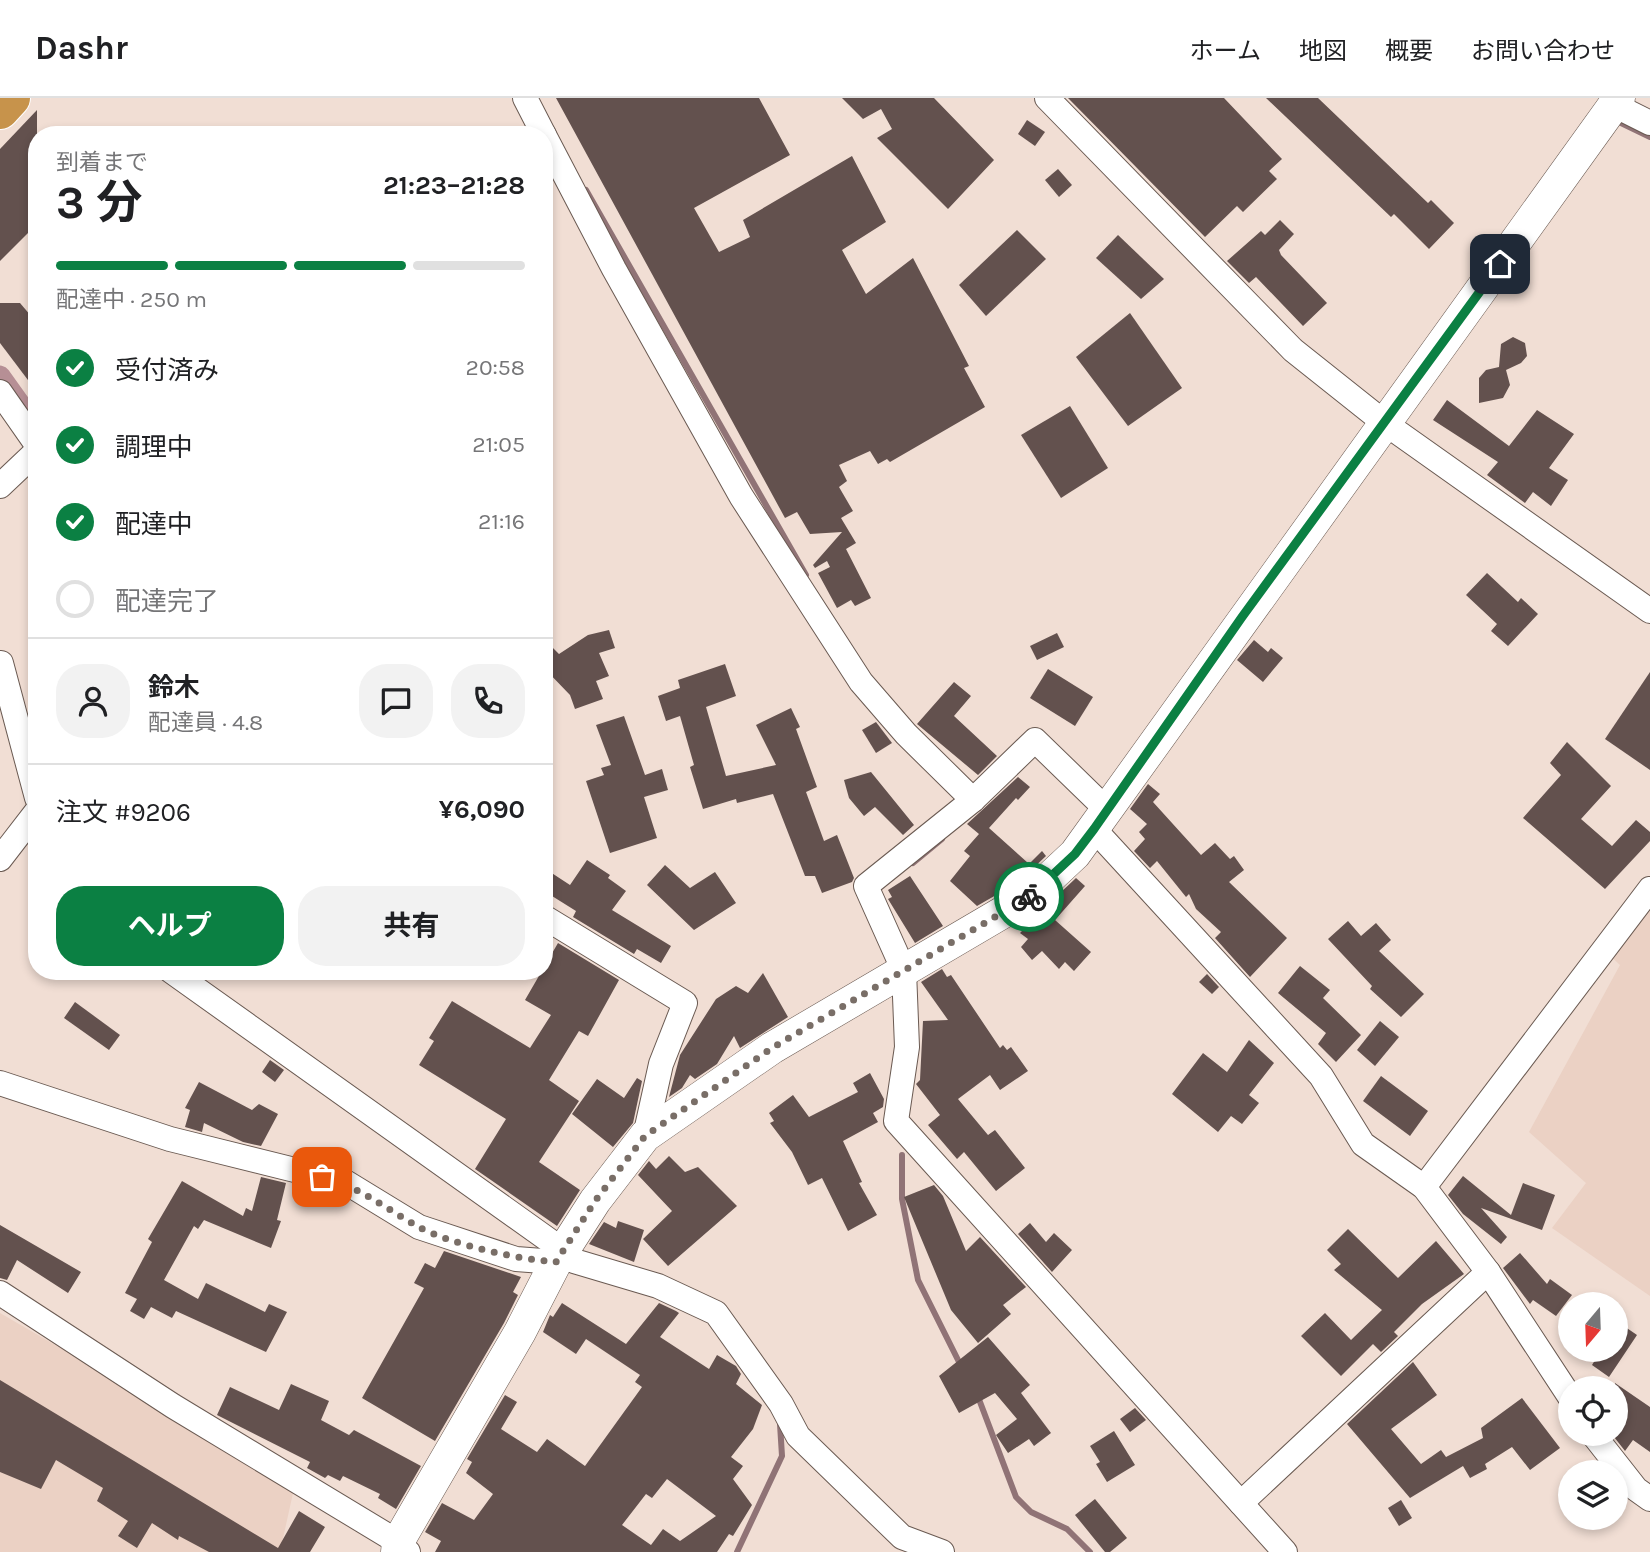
<!DOCTYPE html>
<html lang="ja">
<head>
<meta charset="utf-8">
<style>
  :root { --surface:#fff; --page:#f2f2f2; --text:#202124; --muted:#757577; --line:#e0e0e0; --accent:#0b8043 }
  body { margin:0; font-family:Karla,"Noto Sans JP",sans-serif; background:var(--page); color:var(--text); height:100vh; display:flex; flex-direction:column; font-size:26px; white-space:nowrap }
  * { box-sizing:border-box; margin:0 }
  p { font-size:23px; color:var(--muted) }
  .icon { flex:none; width:38px; height:38px; fill:none; stroke:currentColor; stroke-width:2; stroke-linecap:round; stroke-linejoin:round }
  .map { position:relative; flex:1; overflow:hidden }
  .panel { position:absolute; left:28px; top:28px; width:525px; height:854px; display:flex; flex-direction:column; background:var(--surface); border-radius:28px; box-shadow:0 4px 10px #0003 }
  .panel>* { flex:none }
  .needle { width:46px; rotate:199deg }
  .buttons { position:absolute; left:1558px; top:1194px; display:grid; gap:14px }
  .buttons a { display:grid; place-items:center; width:70px; height:70px; border-radius:50%; background:var(--surface); box-shadow:0 4px 10px #0003; font-size:35px }
  .pin { position:absolute; display:grid; place-items:center; width:60px; height:60px; color:#fff; margin:-30px; border-radius:14px; box-shadow:0 4px 10px #0006 }
  .courier { position:absolute; display:grid; place-items:center; width:70px; height:70px; margin:-35px; border:5px solid #0b8043; border-radius:50%; background:#fff; color:#222; box-shadow:0 2px 9px #0007 }
  .head em { font-style:normal; font-weight:700 }
  .head div { display:flex; flex-direction:column-reverse }
  .head { display:flex; align-items:center; justify-content:space-between; height:119px; padding:0 28px }
  h1 { font-size:46px; font-weight:700; line-height:52px }
  .bar { display:grid; grid-template-columns:repeat(4,1fr); gap:10px 7px; align-content:center; height:84px; padding:0 28px }
  .bar i { height:9px; border-radius:5px; background:var(--line) }
  .bar .current { background:var(--accent) }
  .bar p { grid-column:span 4 }
  .line { display:flex; align-items:center; gap:18px; padding:0 28px; border-top:2px solid var(--line) }
  .line div { flex:1 }
  .round { display:grid; place-items:center; flex:none; width:74px; height:74px; border-radius:28px; background:var(--page) }
  ol { padding:0 28px; list-style:none }
  li { display:flex; align-items:center; gap:21px; height:77px }
  li p { margin-inline-start:auto }
  li .icon { padding:7px; border-radius:50%; background:var(--accent); color:#fff; stroke-width:4 }
  li:last-child { color:var(--muted) }
  li i { width:38px; height:38px; border:4px solid var(--line); border-radius:50% }
  .primary-button { display:flex; gap:14px; margin-top:auto; padding:14px 28px }
  .primary-button a { flex:1; height:80px; border-radius:28px; background:var(--accent); color:#fff; font-size:28px; font-weight:700; line-height:80px; text-align:center }
  .primary-button a+a { background:var(--page); color:var(--text) }
  header { display:flex; align-items:center; gap:42px; box-sizing:border-box; height:98px; padding:0 35px; background:var(--surface); border-bottom:2px solid var(--line) }
  header strong { font-size:33px }
  nav { display:flex; gap:38px; margin-inline-start:auto; font-size:24px }
  .map>svg:first-child { display:block }
  .built { fill:#ebd1c4 }
  .lines { fill:none; stroke-linecap:round; stroke-linejoin:round }
  .stream { stroke:#907376; stroke-width:6 }
  .canal { stroke:#b68f95; stroke-width:21 }
  .building { fill:#63514e; fill-rule:evenodd }
  .minor-casing { stroke:#6a5a52; stroke-width:26 }
  .tertiary-casing { stroke:#6a5a52; stroke-width:33 }
  .trunk-casing { stroke:#fff; stroke-width:40 }
  .minor { stroke:#fff; stroke-width:24 }
  .tertiary { stroke:#fff; stroke-width:32 }
  .trunk { stroke:#c7934b; stroke-width:38 }
  .done { stroke:#796e67; stroke-width:7; stroke-dasharray:0 12.6 }
  .route { stroke:#0b8043; stroke-width:9 }
</style>
</head>
<body>
<header>
<strong>Dashr</strong>
<nav><a>ホーム</a><a>地図</a><a>概要</a><a>お問い合わせ</a></nav>
</header>
<div class="map">
<svg width="1650" height="1454" viewBox="0 0 1650 1454">
  <rect width="100%" height="100%" fill="#f1ded4"/>
  <g class="built">
    <path d="M1650,796V1198L1552,1130L1586,1085L1529,1034L1620,867L1605,853Z"/>
    <path d="M0,1215L295,1386L280,1454H0Z"/>
  </g>
  <g class="lines">
    <g class="stream">
      <path d="M1621,25L1650,39"/>
      <path d="M586,92L806,477"/>
      <path d="M913,765L942,741"/>
      <path d="M902,1057V1101L918,1182L961,1268"/>
      <path d="M977,1296L1016,1399L1031,1414L1067,1431L1090,1454"/>
      <path d="M737,1454L782,1358L780,1326"/>
    </g>
    <path class="canal" d="M0,278L20,306"/>
  </g>
  <g class="building">
    <path d="M556,0H759L790,57L694,110L719,154L750,139L743,122L852,58L886,124L842,152L866,196L913,160L969,268L964,270L985,309L890,364L887,361L878,366L870,353L839,367L847,383L839,389L853,413L841,420L856,445L846,451L871,500L855,508L851,502L837,510L818,475L830,469L827,463L815,470L813,467L842,434L810,436L797,414L785,420Z"/>
    <path d="M842,0H934L994,62L948,111L877,40L892,31L881,11L863,21Z"/>
    <path d="M1068,0H1224L1282,61L1269,73L1277,81L1243,114L1237,108L1205,139Z"/>
    <path d="M1266,0H1318L1428,105L1431,102L1454,125L1429,151L1394,116L1391,119Z"/>
    <path d="M37,12V126L0,163V51Z"/>
    <path d="M1027,22L1045,34L1035,48L1018,36Z"/>
    <path d="M1058,71L1072,87L1059,99L1045,82Z"/>
    <path d="M1280,122L1294,136L1279,152L1281,157L1327,205L1303,228L1256,179L1249,185L1227,163L1261,133L1265,137Z"/>
    <path d="M1017,132L1046,161L986,218L959,187Z"/>
    <path d="M1118,137L1164,181L1141,201L1096,160Z"/>
    <path d="M0,205H20L37,225V294L0,245Z"/>
    <path d="M1130,215L1182,290L1128,328L1076,259Z"/>
    <path d="M1513,239L1525,245L1527,258L1521,265L1506,272L1510,287L1503,300L1479,305V280L1486,272L1499,269L1501,246Z"/>
    <path d="M1447,302L1509,348L1537,312L1574,336L1549,370L1568,382L1551,408L1533,394L1525,405L1487,377L1498,364L1433,322Z"/>
    <path d="M1070,308L1108,370L1061,400L1021,337Z"/>
    <path d="M1487,475L1518,504L1521,500L1538,516L1508,548L1491,533L1497,526L1466,497Z"/>
    <path d="M609,532L615,550L599,555L609,578L596,583L603,601L575,611L570,597L544,570V556L552,549L559,556L588,537Z"/>
    <path d="M1057,535L1064,549L1037,562L1030,548Z"/>
    <path d="M1254,542L1268,554L1271,550L1283,560L1263,584L1237,562Z"/>
    <path d="M725,566L736,598L706,609L726,678L776,667L756,627L791,610L800,629L796,631L817,689L806,694L824,743L837,737L854,780L852,784L822,795L815,778H805L773,696L737,705L736,701L703,711L690,669L694,667L680,618L666,623L658,598L680,590L678,582Z"/>
    <path d="M1048,571L1093,599L1075,628L1030,600Z"/>
    <path d="M1650,574V672L1605,641Z"/>
    <path d="M954,584L971,598L954,618L997,658L978,677L917,626Z"/>
    <path d="M624,618L645,677L662,671L668,692L644,699L657,740L610,755L586,683L604,677L601,670L611,667L596,627Z"/>
    <path d="M876,624L892,645L876,655L862,632Z"/>
    <path d="M1567,644L1611,688L1581,721L1612,748L1636,722L1650,734V743L1605,791L1523,720L1561,677L1550,665Z"/>
    <path d="M871,674L914,727L903,737L875,709L864,718L849,700L844,682Z"/>
    <path d="M1018,679L1030,689L1018,702L1016,700L989,730L1028,765L1003,793L977,808L950,783L970,758L964,753L979,736L967,726Z"/>
    <path d="M1148,686L1160,696L1153,704L1201,757L1215,745L1230,761L1234,758L1244,772L1229,784L1287,840L1250,879L1215,840L1221,834L1196,811L1189,796L1186,799L1157,763L1150,770L1134,753L1145,741L1139,734L1147,726L1130,711Z"/>
    <path d="M1042,753L1046,758L1030,773L1027,768Z"/>
    <path d="M587,762L610,777L608,780L626,793L612,812L671,848L661,865L637,851L634,856L573,819L576,813L544,793V770L570,787Z"/>
    <path d="M665,767L690,790L715,774L736,805L694,832L647,787Z"/>
    <path d="M910,778L943,828L915,845L888,801L892,799L888,792Z"/>
    <path d="M1076,780L1085,788L1055,822L1091,854L1074,873L1065,864L1059,871L1042,853L1032,862L1021,849L1028,841L1020,835L1025,830L1021,825L1041,813Z"/>
    <path d="M1348,823L1361,838L1376,825L1391,842L1379,853L1424,896L1401,919L1370,891L1372,888L1328,841Z"/>
    <path d="M558,845L619,882L588,938L579,933L549,982L579,1003L539,1064L580,1092L557,1128L475,1071L506,1021L419,967L434,943L429,940L452,903L530,950L551,917L525,902Z"/>
    <path d="M1300,868L1330,892L1323,900L1361,937L1336,964L1318,946L1326,935L1278,895Z"/>
    <path d="M942,871L947,879L951,877L1000,950L1003,947L1007,952L1011,949L1028,973L1000,992L990,977L958,1001L988,1037L995,1032L1025,1070L996,1093L964,1054L957,1061L928,1027L940,1017L916,986L920,982L923,923L948,922L921,884Z"/>
    <path d="M763,875L788,919L740,950L734,938L717,966L695,981L690,977L682,990L669,999L680,957L716,901L736,888L748,895Z"/>
    <path d="M1207,876L1219,889L1212,896L1199,884Z"/>
    <path d="M75,904L120,937L109,952L64,920Z"/>
    <path d="M1380,923L1399,939L1375,968L1357,952Z"/>
    <path d="M1249,942L1274,965L1249,997L1259,1005L1242,1026L1231,1018L1218,1034L1172,996L1203,955L1227,974Z"/>
    <path d="M270,962L284,972L275,984L262,974Z"/>
    <path d="M870,975L884,1001L883,1009L873,1015L878,1024L843,1043L862,1084L859,1085L877,1117L848,1133L822,1080L808,1087L792,1054L770,1025L774,1023L769,1015L793,997L809,1019L858,994L853,985Z"/>
    <path d="M1381,978L1428,1013L1410,1038L1363,1003Z"/>
    <path d="M637,980L642,983L633,1025L613,1049L572,1016L597,981L624,1000Z"/>
    <path d="M199,984L252,1012L259,1006L278,1016L261,1048L243,1044L204,1025L202,1034L185,1029L190,1012L185,1010Z"/>
    <path d="M669,1058L685,1074L698,1069L737,1108L668,1168L643,1141L672,1113L638,1077L649,1063L656,1071Z"/>
    <path d="M1463,1078L1511,1117L1523,1085L1555,1097L1542,1132L1481,1110L1507,1139L1501,1146L1463,1116L1448,1097Z"/>
    <path d="M261,1079L286,1085L277,1122L281,1123L271,1150L204,1122L198,1131L194,1128L164,1182L198,1201L206,1185L265,1214L269,1206L287,1214L266,1254L176,1213L172,1220L151,1209L144,1221L130,1213L137,1201L125,1195L152,1144L148,1141L182,1083L243,1118L246,1110L252,1113Z"/>
    <path d="M934,1087L943,1098L966,1153L980,1139L1026,1189L1003,1207L1011,1216L978,1245L951,1212L904,1099Z"/>
    <path d="M618,1123L644,1132L634,1164L589,1146L604,1124L616,1130Z"/>
    <path d="M1030,1125L1046,1144L1054,1135L1072,1152L1052,1174L1018,1136Z"/>
    <path d="M0,1127L81,1174L68,1195L17,1162L7,1182L0,1180Z"/>
    <path d="M1348,1131L1398,1180L1436,1143L1464,1176L1422,1206L1394,1234L1398,1238L1381,1254L1373,1246L1341,1278L1301,1238L1325,1215L1351,1242L1382,1212L1334,1172L1341,1166L1327,1152Z"/>
    <path d="M444,1153L521,1179L513,1194L518,1197L504,1225L435,1343L362,1300L424,1190L414,1185L425,1165L435,1170Z"/>
    <path d="M1520,1155L1547,1186L1550,1181L1572,1197L1556,1218L1533,1202L1530,1206L1503,1170Z"/>
    <path d="M562,1205L626,1246L659,1205L676,1213L679,1215L660,1239L709,1271L717,1257L736,1268L741,1276L736,1286L762,1307L753,1331L731,1359L743,1368L733,1381L752,1407L733,1438L729,1436L717,1454H435L441,1443L425,1434L442,1405L474,1422L493,1396L466,1375L472,1364L467,1361L505,1297L517,1304L501,1331L537,1354L547,1341L585,1368L642,1289L635,1284L640,1277L586,1241L576,1256L543,1234L550,1217L553,1219ZM667,1381L716,1418L680,1443L663,1431L651,1447L622,1427L646,1396L652,1400Z"/>
    <path d="M1615,1222L1637,1237L1609,1279L1592,1267L1602,1251H1615Z"/>
    <path d="M988,1239L1030,1287L1021,1295L1051,1335L1034,1348L1029,1341L1008,1355L996,1337L1017,1321L995,1295L959,1315L939,1278Z"/>
    <path d="M1413,1264L1437,1297L1391,1331L1421,1366L1441,1352L1446,1359L1483,1340L1481,1330L1522,1300L1560,1350L1530,1372L1512,1349L1485,1366L1487,1371L1470,1380L1463,1368L1410,1400L1347,1326Z"/>
    <path d="M0,1282L278,1450L299,1413L325,1429L310,1454H209L179,1438L178,1442L152,1425L137,1450L118,1438L128,1423L97,1403L103,1390L56,1362L41,1391L0,1374Z"/>
    <path d="M1615,1285L1650,1309V1354L1633,1342L1625,1353L1611,1335H1615Z"/>
    <path d="M291,1286L329,1303L321,1322L349,1337L354,1332L421,1368L396,1411L378,1400L380,1396L343,1378L340,1383L328,1377L325,1380L307,1370L310,1364L217,1317L230,1289L279,1312Z"/>
    <path d="M1135,1310L1146,1322L1130,1334L1120,1321Z"/>
    <path d="M1114,1333L1135,1367L1107,1384L1096,1366L1100,1364L1090,1348Z"/>
    <path d="M1095,1401L1127,1440L1110,1454H1105L1075,1417Z"/>
    <path d="M1401,1402L1412,1420L1399,1428L1388,1410Z"/>
  </g>
  <g class="lines">
    <g class="minor-casing">
      <g id="minor">
        <path d="M525,0L544,37"/>
        <path d="M1047,0L1293,252L1386,326L1650,513"/>
        <path d="M1614,7L1650,25"/>
        <path d="M544,37L614,171L741,398L861,584L906,636L973,702L866,788L904,873L907,949L896,1023L1285,1454"/>
        <path d="M0,294L37,347"/>
        <path d="M0,388L37,353"/>
        <path d="M1,565L37,700"/>
        <path d="M973,702L1035,642L1107,712"/>
        <path d="M1094,731L1321,978L1363,1046L1424,1089L1488,1174L1570,1299"/>
        <path d="M0,761L37,713"/>
        <path d="M544,819L685,905L661,966L645,1038"/>
        <path d="M171,873L564,1153L574,1163L658,1188L716,1215L781,1306L798,1338L902,1439L942,1454"/>
        <path d="M0,985L170,1041L347,1085L419,1129L516,1161L556,1164"/>
        <path d="M1424,1089L1650,791"/>
        <path d="M0,1195L173,1308L398,1444L408,1454"/>
        <path d="M1592,1335L1636,1391L1650,1401"/>
        <path d="M1241,1405L1488,1174"/>
      </g>
    </g>
    <g class="tertiary-casing">
      <path id="tertiary" d="M397,1454L398,1444L413,1418L520,1234L556,1164L595,1103L645,1038L772,950L1029,799L1075,756L1619,0"/>
    </g>
    <g class="trunk-casing">
      <path id="trunk" d="M0,12L11,0"/>
    </g>
    <use href="#minor" class="minor"/>
    <use href="#tertiary" class="tertiary"/>
    <use href="#trunk" class="trunk"/>
  </g>
  <g class="lines">
    <path class="done" d="M322,1079C358,1088 385,1110 417,1128C452,1147 517,1161 556,1164L595,1103L645,1038L772,950L1029,799"/>
    <path class="route" d="M1029,799L1075,756L1094,731L1242,519L1500,166"/>
  </g>
</svg>
<div class="buttons">
<a><svg class="needle" viewBox="-14 -14 28 28"><path d="M0-13l5 13h-10z" fill="#e53935"/><path d="M0 13l5-13h-10z" fill="#757577"/></svg></a>
<a><svg class="icon" aria-label="locate" viewBox="0 0 24 24"><circle cx="12" cy="12" r="6"/><path d="M12 2v4M12 18v4M2 12h4M18 12h4"/></svg></a>
<a><svg class="icon" aria-label="layers" viewBox="0 0 24 24"><path d="M12 4l9 5-9 5-9-5zM3 14l9 5 9-5"/></svg></a>
</div>
<div class="pin" style="left:322px;top:1079px;background:#ea580c"><svg class="icon" aria-label="bag" viewBox="0 0 24 24"><path d="M5 8h14l-1 12H6zM9 8a3 3 0 0 1 6 0"/></svg></div>
<div class="pin" style="left:1500px;top:166px;background:#1f2937"><svg class="icon" aria-label="home" viewBox="0 0 24 24"><path d="M3 11l9-7 9 7M6 9v11h12V9"/></svg></div>
<div class="courier" style="left:1029px;top:799px"><svg class="icon" aria-label="bike" viewBox="0 0 24 24"><circle cx="6" cy="16" r="4"/><circle cx="18" cy="16" r="4"/><path d="M6 16l4-8h5l3 8M10 8l3 8H6M13 5h3"/></svg></div>
<section class="panel">
<div class="head"><div><h1>3 分</h1><p>到着まで</p></div><em>21:23–21:28</em></div>
<div class="bar"><i class="current"></i><i class="current"></i><i class="current"></i><i></i><p>配達中 · 250 m</p></div>
<ol>
<li><svg class="icon" aria-label="check" viewBox="0 0 24 24"><path d="M5 12l5 5 9-10"/></svg>受付済み<p>20:58</p></li>
<li><svg class="icon" aria-label="check" viewBox="0 0 24 24"><path d="M5 12l5 5 9-10"/></svg>調理中<p>21:05</p></li>
<li><svg class="icon" aria-label="check" viewBox="0 0 24 24"><path d="M5 12l5 5 9-10"/></svg>配達中<p>21:16</p></li>
<li><i></i>配達完了</li>
</ol>
<div class="line" style="height:126px"><a class="round"><svg class="icon" aria-label="person" viewBox="0 0 24 24"><circle cx="12" cy="8" r="4"/><path d="M4 21q1-7 8-7t8 7"/></svg></a><div><b>鈴木</b><p>配達員 · 4.8</p></div><a class="round"><svg class="icon" aria-label="chat" viewBox="0 0 24 24"><path d="M4 5h16v11H9l-5 4z"/></svg></a><a class="round"><svg class="icon" aria-label="phone" viewBox="0 0 24 24"><path d="M5 4h4l2 5-3 2q2 4 5 5l2-3 5 2v4C11 20 4 13 5 4z"/></svg></a></div>
<div class="line" style="height:91px"><div>注文 #9206</div><b>¥6,090</b></div>
<div class="primary-button"><a>ヘルプ</a><a>共有</a></div>
</section>
</div>
</body>
</html>
